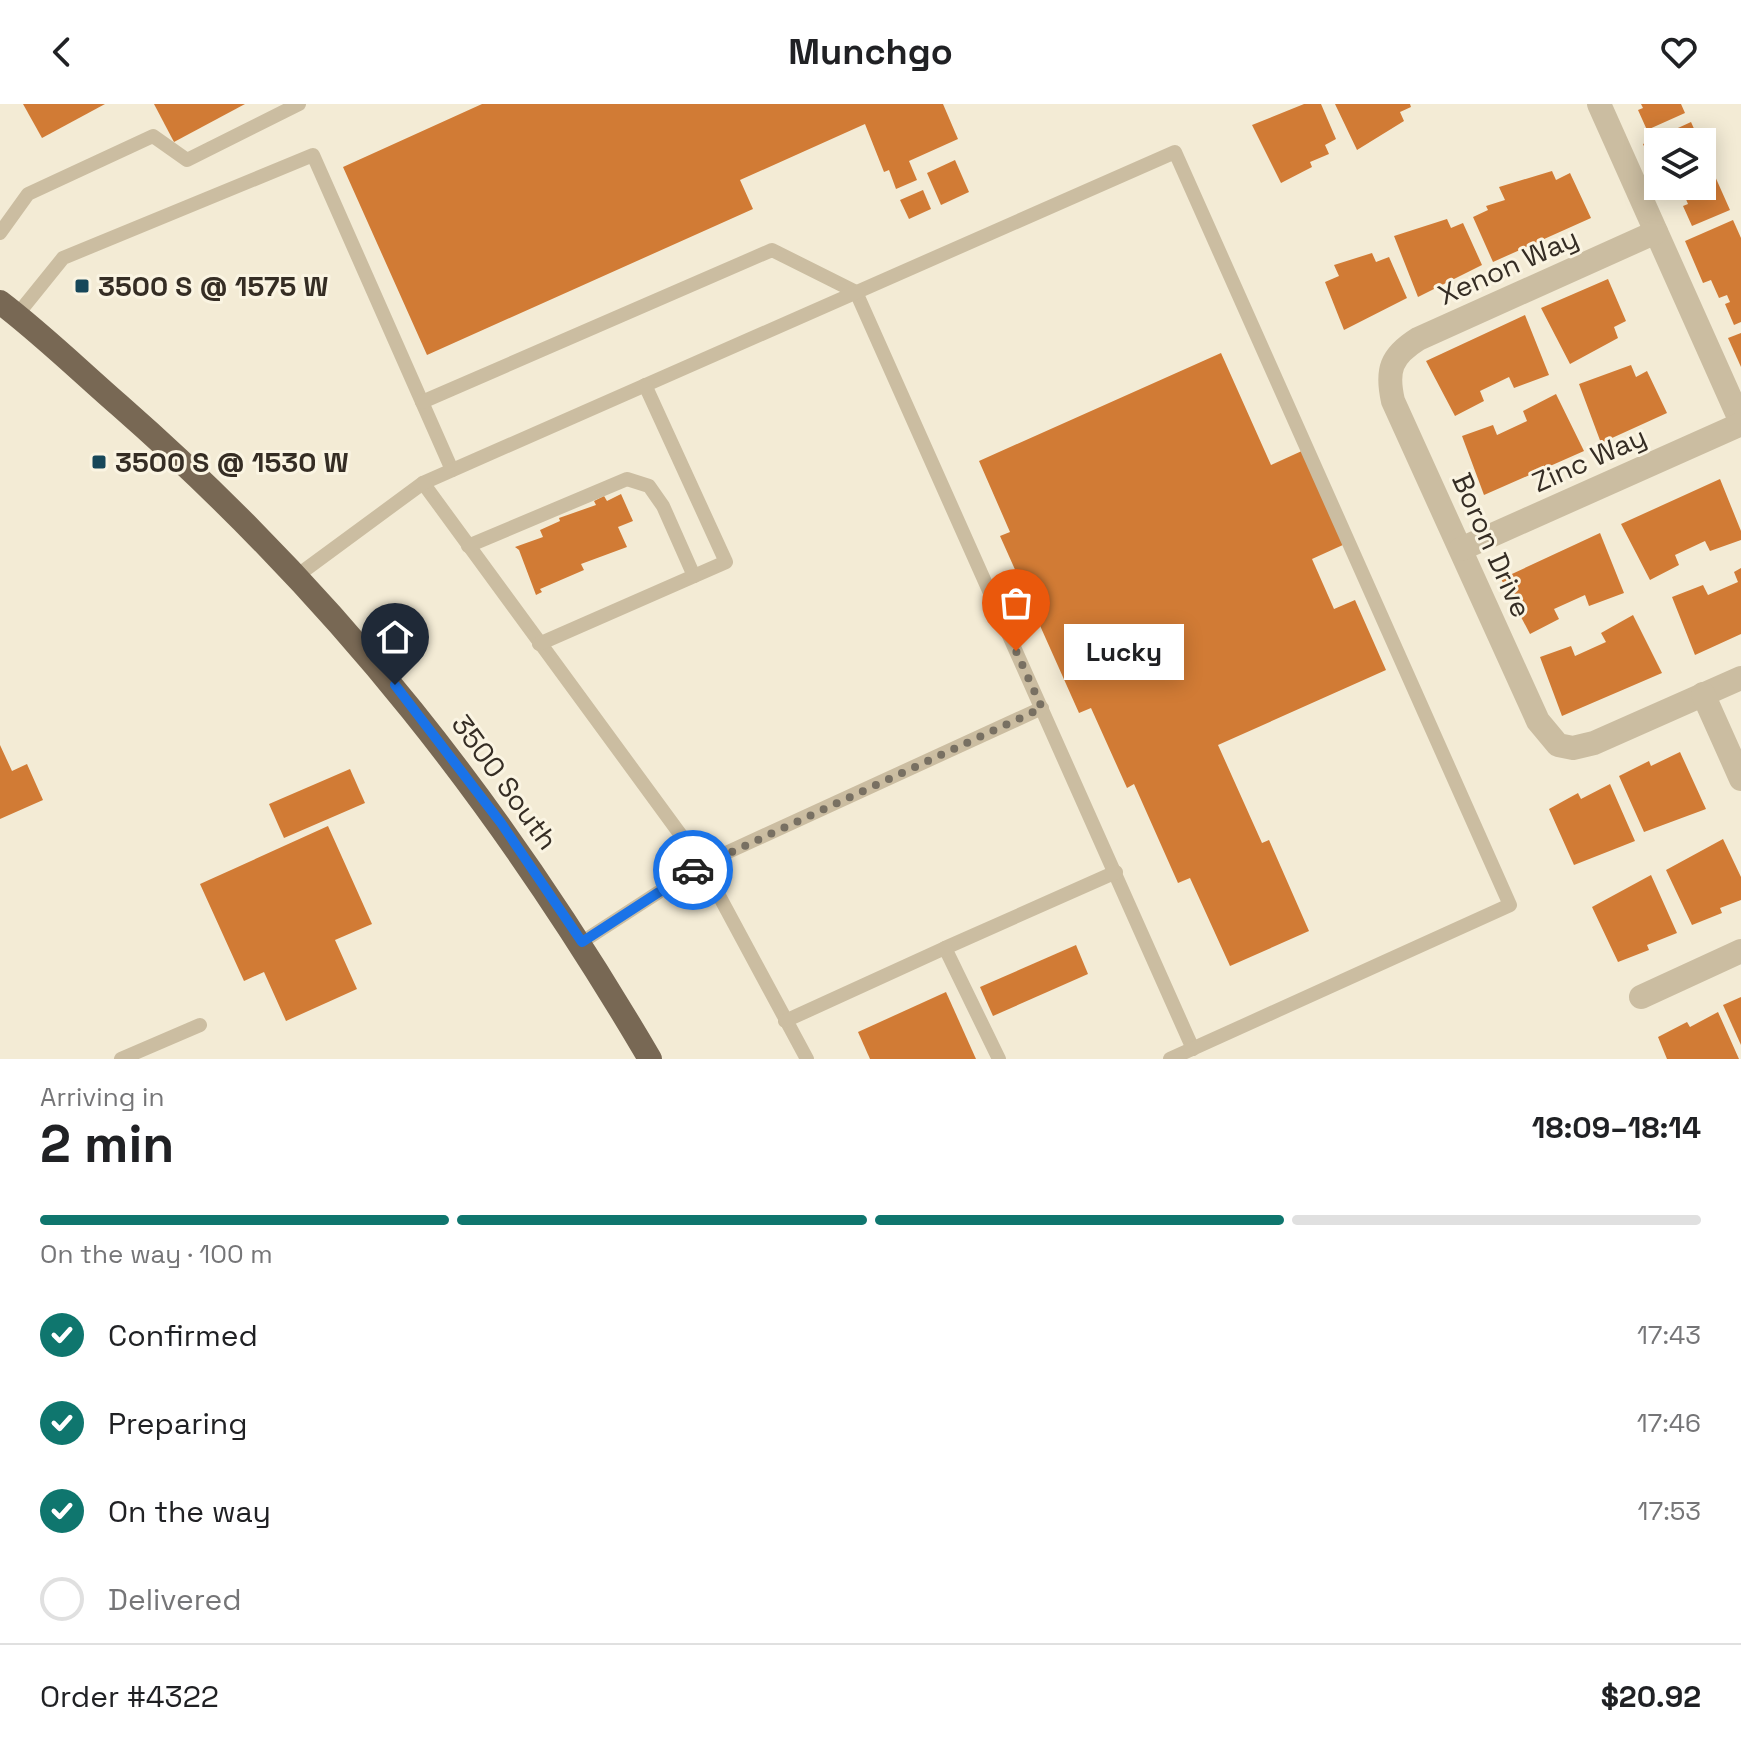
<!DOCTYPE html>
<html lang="en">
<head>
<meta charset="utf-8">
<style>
  :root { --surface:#fff; --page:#f2f2f2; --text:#202124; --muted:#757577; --line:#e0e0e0; --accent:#0f766e }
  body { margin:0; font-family:"Space Grotesk",sans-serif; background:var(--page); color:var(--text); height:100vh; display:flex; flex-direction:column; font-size:30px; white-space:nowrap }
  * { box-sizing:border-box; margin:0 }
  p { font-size:26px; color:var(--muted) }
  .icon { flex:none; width:44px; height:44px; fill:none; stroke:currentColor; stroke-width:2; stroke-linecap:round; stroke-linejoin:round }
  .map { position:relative; height:955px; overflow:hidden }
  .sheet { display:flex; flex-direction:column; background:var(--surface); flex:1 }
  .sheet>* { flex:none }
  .controls { position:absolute; left:1644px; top:24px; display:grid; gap:16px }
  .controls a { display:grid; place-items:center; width:72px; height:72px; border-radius:0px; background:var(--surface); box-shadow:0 4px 20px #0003; font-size:40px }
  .pin { position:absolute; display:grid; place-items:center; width:68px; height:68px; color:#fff; margin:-82px -34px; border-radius:50% 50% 50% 0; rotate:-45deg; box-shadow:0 0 8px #0007 }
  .pin .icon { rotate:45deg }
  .courier { position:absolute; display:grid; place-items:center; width:80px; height:80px; margin:-40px; border:6px solid #1a73e8; border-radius:50%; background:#fff; color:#222; box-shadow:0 2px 10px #0007 }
  .bubble { position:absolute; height:56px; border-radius:0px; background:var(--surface); box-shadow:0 4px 20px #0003; font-size:26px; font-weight:700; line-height:56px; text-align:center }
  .head em { font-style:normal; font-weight:700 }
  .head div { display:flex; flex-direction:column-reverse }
  .head { display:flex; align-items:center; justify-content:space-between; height:136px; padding:0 40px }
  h1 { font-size:52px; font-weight:700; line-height:60px }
  .bar { display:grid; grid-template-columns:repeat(4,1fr); gap:12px 8px; align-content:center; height:96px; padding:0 40px }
  .bar i { height:10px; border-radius:6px; background:var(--line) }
  .bar .active { background:var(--accent) }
  .bar p { grid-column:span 4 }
  .line { display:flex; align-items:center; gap:20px; padding:0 40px; border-top:2px solid var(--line) }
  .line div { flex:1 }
  ol { padding:0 40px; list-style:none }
  li { display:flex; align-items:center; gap:24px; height:88px }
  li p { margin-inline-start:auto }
  li .icon { padding:8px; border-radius:50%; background:var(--accent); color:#fff; stroke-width:4 }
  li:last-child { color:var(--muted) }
  li i { width:44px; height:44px; border:4px solid var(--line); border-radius:50% }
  header { display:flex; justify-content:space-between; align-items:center; height:104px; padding:0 40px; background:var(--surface); font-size:36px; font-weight:700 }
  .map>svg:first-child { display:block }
  .building { fill:#d17b35 }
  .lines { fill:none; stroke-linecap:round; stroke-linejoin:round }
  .lane { stroke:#cbbda1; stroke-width:14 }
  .street { stroke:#cbbda1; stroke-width:24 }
  .primary { stroke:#786854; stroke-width:24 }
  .done { stroke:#787062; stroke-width:8; stroke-dasharray:0 14.4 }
  .route { stroke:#1a73e8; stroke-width:10 }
  .poi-dot { fill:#174759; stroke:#faf4e2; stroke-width:3 }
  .labels { text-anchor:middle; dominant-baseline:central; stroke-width:6; stroke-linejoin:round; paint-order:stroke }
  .street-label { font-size:28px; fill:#352d24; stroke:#faf4e2 }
  .poi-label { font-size:28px; font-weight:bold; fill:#352d24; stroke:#faf4e2; text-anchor:start }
</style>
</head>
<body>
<header><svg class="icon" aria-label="back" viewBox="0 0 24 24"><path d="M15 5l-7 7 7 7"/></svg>Munchgo<svg class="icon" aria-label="heart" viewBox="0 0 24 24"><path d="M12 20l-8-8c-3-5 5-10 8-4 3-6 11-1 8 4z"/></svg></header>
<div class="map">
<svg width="1741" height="955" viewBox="0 0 1741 955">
  <rect width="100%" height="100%" fill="#f3ebd5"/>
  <g class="building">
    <path d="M23,0H105L42,34Z"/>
    <path d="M154,0H245L174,38Z"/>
    <path d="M482,0H943L958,35L909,57L917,76L896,85L889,66L884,68L865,20L740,76L753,105L427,251L343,63Z"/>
    <path d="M1304,0H1321L1336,35L1325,41L1329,50L1310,58L1312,63L1281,79L1252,21Z"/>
    <path d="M1335,0H1410L1411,3L1400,8L1404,17L1357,46Z"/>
    <path d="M1641,0H1681L1685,9L1647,26L1638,6L1643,4Z"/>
    <path d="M1691,18L1700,38H1658V74L1643,40Z"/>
    <path d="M1702,43L1730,106L1692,122L1683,102L1688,100L1685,93L1677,96L1671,82H1702Z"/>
    <path d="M955,56L969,88L941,101L927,69Z"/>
    <path d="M1552,67L1556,76L1570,69L1591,114L1493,158L1473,113L1488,106L1486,102L1505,96L1499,83Z"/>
    <path d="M923,86L931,105L909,115L900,96Z"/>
    <path d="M1447,115L1451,124L1463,119L1482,161L1418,193L1394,132Z"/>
    <path d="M1733,116L1741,134V218L1734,221L1725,200L1730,198L1727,191L1719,194L1711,176L1703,179L1685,137Z"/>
    <path d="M1372,149L1376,158L1389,153L1407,194L1344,226L1325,178L1339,172L1334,161Z"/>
    <path d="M1608,175L1626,217L1614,223L1618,234L1570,260L1541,204Z"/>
    <path d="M1525,211L1549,271L1514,284L1509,273L1480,287L1484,297L1455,312L1426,257Z"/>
    <path d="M1741,229V263L1728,234Z"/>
    <path d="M1221,249L1271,361L1304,346L1345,440L1312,455L1334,505L1355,496L1386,566L1218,641L1262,739L1269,736L1309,827L1230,862L1190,774L1178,779L1134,680L1127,684L1091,604L1079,609L1000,432L1010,428L979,357Z"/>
    <path d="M1631,261L1636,273L1647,267L1667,309L1601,339L1579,280Z"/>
    <path d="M1556,290L1584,347L1484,391L1462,332L1493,321L1497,331L1527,317L1523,307Z"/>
    <path d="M1720,375L1741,427V436L1710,447L1705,437L1675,451L1679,461L1650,476L1621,420Z"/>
    <path d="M621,390L633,417L618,423L627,443L581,460L584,466L540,485L542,488L536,491L519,446L515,443L543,433L540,426L560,417L559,414L596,401L594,397L604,392L607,397Z"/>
    <path d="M1600,429L1624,489L1589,502L1585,491L1554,505L1559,515L1530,530L1501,475Z"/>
    <path d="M1741,464V530L1695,551L1672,493L1703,481L1708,491L1738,478L1734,468Z"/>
    <path d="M1633,511L1662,569L1562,612L1540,553L1571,542L1575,552L1606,538L1601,529Z"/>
    <path d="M0,641L12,667L27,660L43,696L0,715Z"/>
    <path d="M1680,648L1706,705L1644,728L1619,672L1649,657L1651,662Z"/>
    <path d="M350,665L365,699L284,734L269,700Z"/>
    <path d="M1610,680L1635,737L1574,761L1549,705L1578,689L1581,695Z"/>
    <path d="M328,722L372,820L335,836L357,885L286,917L264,868L244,877L200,780Z"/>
    <path d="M1723,735L1741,773V796L1720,804L1722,809L1692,821L1666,766Z"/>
    <path d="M1651,771L1677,829L1647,841L1649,846L1618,858L1592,803Z"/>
    <path d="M1076,841L1088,870L993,912L980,883Z"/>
    <path d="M946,888L976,955H870L858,928Z"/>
    <path d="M1741,893V941L1723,901Z"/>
    <path d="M1718,908L1739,955H1667L1658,933L1687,918L1690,923Z"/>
  </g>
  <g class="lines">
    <g class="lane">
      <path d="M0,129L28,90L153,32L187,56L299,0"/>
      <path d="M17,211L63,154L313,51L452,366"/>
      <path d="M422,298L772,146L856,188L1193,945"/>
      <path d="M423,379L702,760L807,955"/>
      <path d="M468,442L627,375L649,382L663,402L694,472"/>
      <path d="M298,471L423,379L1175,48L1510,801L1170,955"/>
      <path d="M539,540L726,458L645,281"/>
      <path d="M582,838L702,760L1042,604"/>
      <path d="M945,844L1116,768"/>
      <path d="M785,917L945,844L999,955"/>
      <path d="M121,955L200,921"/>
    </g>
    <g class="street">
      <path d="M1599,0L1741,318"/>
      <path d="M1656,128L1418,235C1391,252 1386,266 1393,297L1538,617L1558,641L1573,644L1594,639L1741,574"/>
      <path d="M1461,445L1741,320"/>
      <path d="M1703,590L1741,675"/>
      <path d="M1641,893L1741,847"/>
    </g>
    <path class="primary" d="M0,198C42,230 80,267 119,301C340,495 502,703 650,955"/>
  </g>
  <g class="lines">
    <path class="done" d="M693,766L1042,604L1016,547"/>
    <path class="route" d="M395,581L501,719L582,838L693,766"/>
  </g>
  <g class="poi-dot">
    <rect x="74" y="174" width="16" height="16" rx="4"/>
    <rect x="91" y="350" width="16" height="16" rx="4"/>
  </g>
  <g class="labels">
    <g class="street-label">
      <text transform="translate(1508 162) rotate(-24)">Xenon Way</text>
      <text transform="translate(1589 355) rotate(-24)">Zinc Way</text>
      <text transform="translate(1492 441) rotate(66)">Boron Drive</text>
      <text transform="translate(505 678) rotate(54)">3500 South</text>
    </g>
    <g class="poi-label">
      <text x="98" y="182">3500 S @ 1575 W</text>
      <text x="115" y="358">3500 S @ 1530 W</text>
    </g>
  </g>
</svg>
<div class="controls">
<a><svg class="icon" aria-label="layers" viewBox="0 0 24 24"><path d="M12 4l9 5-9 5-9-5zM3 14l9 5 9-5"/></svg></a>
</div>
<div class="pin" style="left:1016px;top:547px;background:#ea580c"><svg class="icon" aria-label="bag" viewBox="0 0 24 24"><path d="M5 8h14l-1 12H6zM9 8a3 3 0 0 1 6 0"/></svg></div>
<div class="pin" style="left:395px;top:581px;background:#1f2937"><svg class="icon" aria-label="home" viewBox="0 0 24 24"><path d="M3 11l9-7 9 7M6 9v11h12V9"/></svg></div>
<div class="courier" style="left:693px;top:766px"><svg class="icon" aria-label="car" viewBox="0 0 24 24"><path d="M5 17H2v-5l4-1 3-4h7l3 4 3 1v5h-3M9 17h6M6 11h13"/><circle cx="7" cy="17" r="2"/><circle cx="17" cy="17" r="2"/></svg></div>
<div class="bubble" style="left:1064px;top:520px;width:120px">Lucky</div>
</div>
<section class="sheet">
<div class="head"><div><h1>2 min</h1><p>Arriving in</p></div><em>18:09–18:14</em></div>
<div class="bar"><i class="active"></i><i class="active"></i><i class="active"></i><i></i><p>On the way · 100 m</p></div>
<ol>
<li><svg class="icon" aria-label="check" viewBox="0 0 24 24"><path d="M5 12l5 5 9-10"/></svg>Confirmed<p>17:43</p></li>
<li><svg class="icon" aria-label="check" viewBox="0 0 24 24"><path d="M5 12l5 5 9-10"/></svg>Preparing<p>17:46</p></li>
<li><svg class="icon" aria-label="check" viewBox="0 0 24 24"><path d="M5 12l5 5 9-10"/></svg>On the way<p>17:53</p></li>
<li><i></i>Delivered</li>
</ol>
<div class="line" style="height:104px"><div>Order #4322</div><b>$20.92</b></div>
</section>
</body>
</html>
